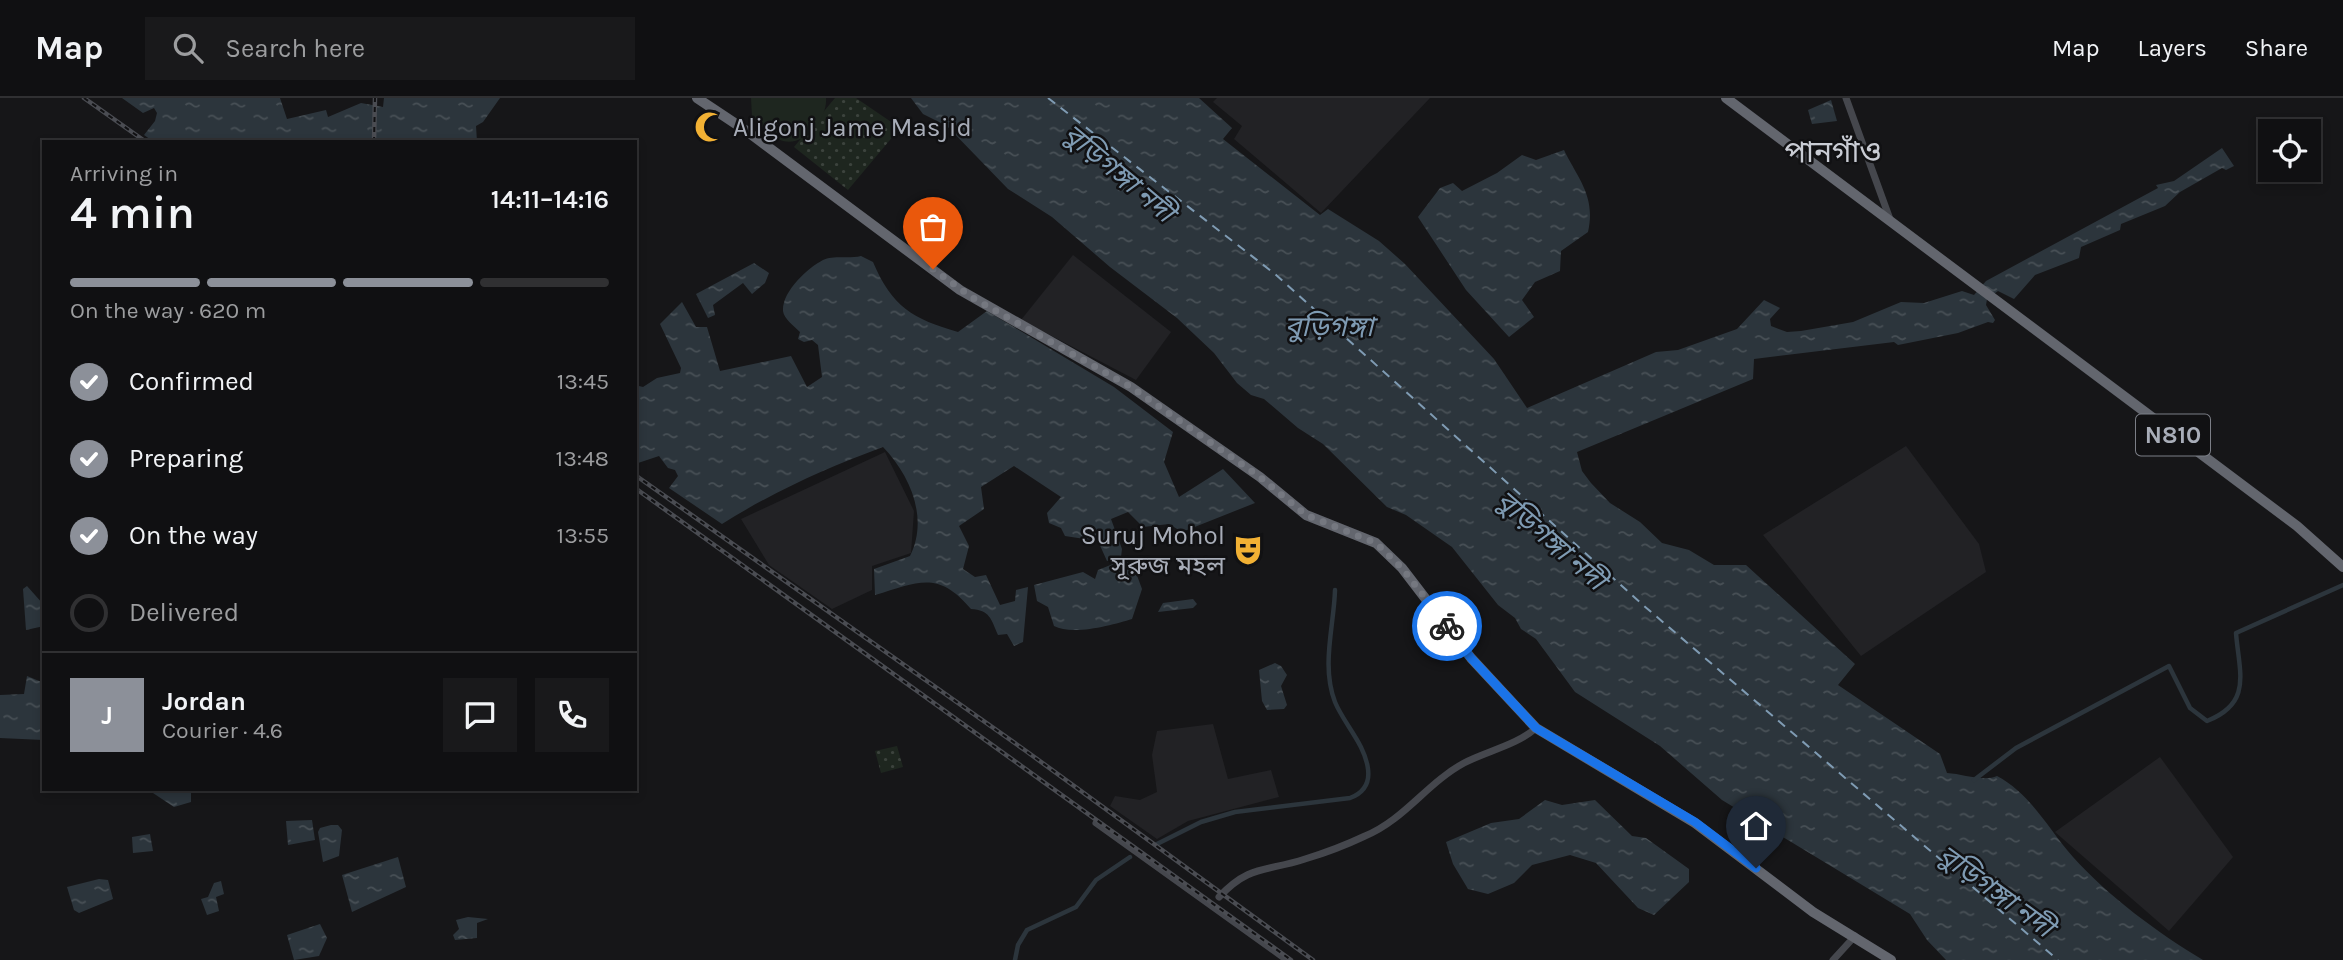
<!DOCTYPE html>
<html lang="en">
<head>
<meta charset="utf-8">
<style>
  :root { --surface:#101012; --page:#19191b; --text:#f1f3f6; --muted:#9c9d9f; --line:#303032; --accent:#8c9099 }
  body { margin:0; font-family:Karla,"Noto Sans Bengali",sans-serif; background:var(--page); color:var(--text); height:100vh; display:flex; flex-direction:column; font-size:26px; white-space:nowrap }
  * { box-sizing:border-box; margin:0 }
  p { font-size:23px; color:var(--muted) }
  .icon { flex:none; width:38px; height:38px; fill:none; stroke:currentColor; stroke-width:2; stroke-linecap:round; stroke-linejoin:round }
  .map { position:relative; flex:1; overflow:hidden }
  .panel { position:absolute; left:42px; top:42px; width:595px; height:651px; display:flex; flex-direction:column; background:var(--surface); border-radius:0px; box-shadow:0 4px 10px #0003,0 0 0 2px var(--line) }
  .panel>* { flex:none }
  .controls { position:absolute; left:2258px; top:21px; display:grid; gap:14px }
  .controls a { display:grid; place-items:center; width:63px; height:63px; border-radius:0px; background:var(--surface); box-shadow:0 4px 10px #0003,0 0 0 2px var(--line); font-size:35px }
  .pin { position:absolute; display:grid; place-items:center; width:60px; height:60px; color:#fff; margin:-72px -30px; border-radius:50% 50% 50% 0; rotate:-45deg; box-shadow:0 0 7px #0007 }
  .pin .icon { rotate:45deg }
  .courier { position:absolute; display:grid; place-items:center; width:70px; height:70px; margin:-35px; border:5px solid #1a73e8; border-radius:50%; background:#fff; color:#222; box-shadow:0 2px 9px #0007 }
  .head em { font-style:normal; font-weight:600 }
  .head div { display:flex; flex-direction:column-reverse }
  .head { display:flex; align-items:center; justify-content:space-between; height:119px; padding:0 28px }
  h1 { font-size:46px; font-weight:600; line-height:52px }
  .bar { display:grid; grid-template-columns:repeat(4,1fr); gap:10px 7px; align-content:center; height:84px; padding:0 28px }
  .bar i { height:9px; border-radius:5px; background:var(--line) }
  .bar .active { background:var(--accent) }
  .bar p { grid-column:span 4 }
  .line { display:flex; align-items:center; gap:18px; padding:0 28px; border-top:2px solid var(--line) }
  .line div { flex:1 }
  .round { display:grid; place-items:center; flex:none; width:74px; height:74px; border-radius:0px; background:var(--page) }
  ol { padding:0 28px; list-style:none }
  li { display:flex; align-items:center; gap:21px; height:77px }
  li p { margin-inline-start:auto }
  li .icon { padding:7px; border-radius:50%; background:var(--accent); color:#fff; stroke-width:4 }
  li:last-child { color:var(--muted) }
  li i { width:38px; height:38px; border:4px solid var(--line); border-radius:50% }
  header { display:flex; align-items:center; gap:42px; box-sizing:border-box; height:98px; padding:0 35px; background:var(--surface); border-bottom:2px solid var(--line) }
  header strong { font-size:33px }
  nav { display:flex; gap:38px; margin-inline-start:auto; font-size:24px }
  .search { width:490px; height:63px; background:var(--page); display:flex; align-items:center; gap:18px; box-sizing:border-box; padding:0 24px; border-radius:0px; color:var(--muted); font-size:26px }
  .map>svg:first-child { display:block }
  .built { fill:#222225 }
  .grass { fill:url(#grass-dots) }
  .pitch { fill:#1e261f }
  .water { fill:url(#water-ripples) }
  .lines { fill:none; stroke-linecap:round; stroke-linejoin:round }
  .canal { stroke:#2c353c; stroke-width:4.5 }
  .ferry { stroke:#7f9bb3; stroke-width:2; stroke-dasharray:9 7; stroke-linecap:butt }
  .secondary { stroke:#45474d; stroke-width:7 }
  .highway { stroke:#63666e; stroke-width:10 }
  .rail-casing { stroke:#4a4c52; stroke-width:4.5 }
  .rail { stroke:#111113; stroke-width:2; stroke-dasharray:5; stroke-linecap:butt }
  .done { stroke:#757880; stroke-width:7; stroke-dasharray:0 12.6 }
  .route { stroke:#1a73e8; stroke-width:9 }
  .labels { text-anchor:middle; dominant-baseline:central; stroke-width:5; stroke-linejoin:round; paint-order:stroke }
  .shield { fill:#111113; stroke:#7b7e86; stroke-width:2 }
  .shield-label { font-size:24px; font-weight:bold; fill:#a8adb8 }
  .poi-label { font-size:26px; fill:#a8adb8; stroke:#111113; text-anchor:start }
  .water-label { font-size:28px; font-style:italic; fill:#7f9bb3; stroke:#111113 }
  .quarter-label { font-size:30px; fill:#c9ccd4; stroke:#111113 }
</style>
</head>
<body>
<header>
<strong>Map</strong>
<div class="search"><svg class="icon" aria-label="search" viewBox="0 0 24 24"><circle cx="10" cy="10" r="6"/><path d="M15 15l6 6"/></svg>Search here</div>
<nav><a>Map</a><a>Layers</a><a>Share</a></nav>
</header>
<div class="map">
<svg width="2343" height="862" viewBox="0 0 2343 862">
  <defs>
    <pattern id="grass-dots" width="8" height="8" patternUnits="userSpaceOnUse" patternTransform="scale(1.75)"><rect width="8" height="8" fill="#1e261f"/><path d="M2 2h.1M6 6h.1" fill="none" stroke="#3c433d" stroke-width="1.8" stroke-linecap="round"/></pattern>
    <pattern id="water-ripples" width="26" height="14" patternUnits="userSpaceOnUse" patternTransform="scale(1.75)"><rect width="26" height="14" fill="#2c353c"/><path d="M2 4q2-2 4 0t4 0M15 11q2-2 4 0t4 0" fill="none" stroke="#485056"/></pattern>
  </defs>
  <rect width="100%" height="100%" fill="#161618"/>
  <g class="built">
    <path d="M1217,0H1430L1321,115L1234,41L1242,28L1213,4Z"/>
    <path d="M1073,157L1171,234L1136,282L1021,222Z"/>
    <path d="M1906,348L1979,446L1986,474L1861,558L1763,437Z"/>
    <path d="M885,354L914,413L911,455L872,468V492L832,511L769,467L741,421Z"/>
    <path d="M1213,626L1228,681L1271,672L1279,699L1188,723L1157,741L1110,708L1115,698L1140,702L1157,694L1152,657L1157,633Z"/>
    <path d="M2160,659L2233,759L2169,833L2055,734Z"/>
  </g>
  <g class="grass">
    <path d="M835,0H856L900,30L848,92L794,49Z"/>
    <path d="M897,648L903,669L881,675L875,653Z"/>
  </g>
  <path class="pitch" d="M751,0H826C828,19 805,49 783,43C771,39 761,28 752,19Z"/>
  <g class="water">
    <path d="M122,0H280L287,21L326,12L328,19L361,5L383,9L384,0H500L483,24L476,28L477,44H154L144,37L155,23L157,15L154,10L143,15Z"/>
    <path d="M911,0H1199L1232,30L1223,41L1320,117L1328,111L1379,143L1405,166L1494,261L1527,310L1656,254L1678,252L1737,231L1764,202L1780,210L1770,221L1771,228L1787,234L1801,233L1853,224L1901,204L1924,205L1962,193L1974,197L1986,183L2158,90L2156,87L2174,83L2222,50L2234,68L2226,72L2222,70L2180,94L2165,108L2121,126L2120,132L2081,149L2079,160L2035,177L2014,201L1998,193L1987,201L1986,207L1995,222L1993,225L1988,224L1958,235L1898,247L1894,244L1754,261L1753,281L1577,354L1582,373L1591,385L1610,405L1640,424L1662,445L1689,452L1714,467H1746L1855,566L1838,587L1940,656L1947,675C1963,676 1984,684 1997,678C2031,696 2049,732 2073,759C2109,799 2158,835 2203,862H1946L1927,842L1910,816L1722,702L1660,648L1575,594L1536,541L1521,531L1515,520L1498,507L1452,449L1406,417L1387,409L1323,346L1298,330L1264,301L1251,297L1237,285L1214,255L1177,220L1110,169L1052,119L1008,91L947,28L923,16Z"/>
    <path d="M1831,2L1837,23L1812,26L1808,12Z"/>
    <path d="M1564,52C1578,81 1596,98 1588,134L1561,153L1560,173L1535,184L1522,202L1534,219L1509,239L1466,192L1418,119L1440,90L1453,85L1462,93L1497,75L1522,57L1536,62Z"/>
    <path d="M861,158L873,164C892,209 913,221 958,234L987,213L1114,289L1173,334L1164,364L1179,399L1223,371L1255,405L1182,434L1169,426L1143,429L1128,414L1111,421L1122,451L1121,459L1107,463L1098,443L1065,438L1061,430L1049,425L1047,415L1061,399L1014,368L981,389L984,411L959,428L969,448L963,471L975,479L986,477L1000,507L1015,503L1016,492L1028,489L1023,544L1014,548L1007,536L998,537C991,521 990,512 971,511C938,472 919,484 875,497L874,471L910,458C929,420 910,377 883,349C826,370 773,394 722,426L669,390L678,378L675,372L668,370L659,358L635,366V287L643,289L657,280L680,275L681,270L660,226L682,204L696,229H707L720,273L791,258L807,289L822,279L818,247L812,242L804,244L798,241L800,234C794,228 784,221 783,213C782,193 808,170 823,162C833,157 850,161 861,158Z"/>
    <path d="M754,165L769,175L765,185L752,196L743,185L713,207L715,217L708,220L696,196Z"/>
    <path d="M1118,464H1132L1142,491L1132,521C1113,527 1072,538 1054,528L1048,509L1037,503L1034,487L1083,474L1095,481L1098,472Z"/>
    <path d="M27,488L43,506L44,528L26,532L23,491Z"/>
    <path d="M1193,501L1197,506L1193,510L1158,514L1163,505Z"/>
    <path d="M1275,565L1281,568L1287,577L1281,588L1287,607L1284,611L1267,612L1262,603L1259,572Z"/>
    <path d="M27,578L44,585V642L0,640V597L24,596Z"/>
    <path d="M147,691H191V704L174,709Z"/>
    <path d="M1545,702L1562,707L1595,702L1632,738L1646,740L1689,771V784L1654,817L1638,810L1596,765L1570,757L1532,767L1514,785L1488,796L1468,791L1453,766L1446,744L1491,725L1519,721Z"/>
    <path d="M312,722L315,742L288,747L286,723Z"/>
    <path d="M331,727H338L342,732L339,758L323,764L318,734L320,730Z"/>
    <path d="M150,736L153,753L133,755L132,739Z"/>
    <path d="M398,759L406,789L352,814L342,777Z"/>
    <path d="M99,781L108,782L113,801L79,815L74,812L67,789Z"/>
    <path d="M221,783L224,796L216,799L219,813L207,817L201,801L208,799L214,785Z"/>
    <path d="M468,819L488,821L477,825V840L455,842L453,837L459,831L456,822Z"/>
    <path d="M320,826L327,840L319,858L294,862L287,837Z"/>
  </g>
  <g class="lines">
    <g class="canal">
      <path d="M1974,682L2016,650L2169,568L2190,610L2207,623C2253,605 2239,574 2236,535L2343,487"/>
      <path d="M1157,746L1201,724L1235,714L1350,700C1363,695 1370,686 1368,671C1365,646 1344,626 1335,604C1321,568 1334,528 1335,492"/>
      <path d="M1015,862L1018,847L1027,832L1076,809L1096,782L1130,759"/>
    </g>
    <path class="ferry" d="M1048,0L1275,176L1643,507L2058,862"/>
    <g class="secondary">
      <path d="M1846,0L1891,124"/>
      <path d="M1096,725L1287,862"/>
      <path d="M1219,799C1250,766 1266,774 1305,761C1325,755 1346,747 1365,738C1404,722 1427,685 1464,665C1487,653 1517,647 1536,630"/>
      <path d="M1833,862L1855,838"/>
    </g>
    <g class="highway">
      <path d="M697,0L748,34L960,192L1131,289L1260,379L1306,417L1376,445L1402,470L1471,560L1536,630L1695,725L1813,814L1891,862"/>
      <path d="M1726,0L2297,428L2343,469"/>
    </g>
    <g class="rail-casing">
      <g id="rail">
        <path d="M84,0L146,44"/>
        <path d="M374,44L375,0"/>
        <path d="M635,377L1026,653L1313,862"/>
        <path d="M635,390L1291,862"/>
      </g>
    </g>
    <use href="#rail" class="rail"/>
  </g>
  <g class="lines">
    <path class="done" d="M933,171L973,200L1131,289L1260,379L1306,417L1376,445L1402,470L1447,528"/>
    <path class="route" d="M1447,528L1471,560L1536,630L1695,724L1756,770"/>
  </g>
  <defs>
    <g id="mosque-bare" transform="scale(2.415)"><path d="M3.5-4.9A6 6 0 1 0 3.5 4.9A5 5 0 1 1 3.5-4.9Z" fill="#f2b134" stroke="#111113" stroke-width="2.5" paint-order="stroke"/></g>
    <g id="theatre-bare" transform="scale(2.415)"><path d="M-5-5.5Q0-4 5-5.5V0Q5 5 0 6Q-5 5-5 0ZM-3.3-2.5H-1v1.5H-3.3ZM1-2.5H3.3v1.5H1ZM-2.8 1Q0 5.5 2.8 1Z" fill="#f2b134" stroke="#111113" stroke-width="2.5" paint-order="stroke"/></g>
  </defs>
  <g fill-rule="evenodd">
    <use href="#mosque-bare" x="710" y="29"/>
    <use href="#theatre-bare" x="1248" y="452"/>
  </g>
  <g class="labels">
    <rect class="shield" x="2136" y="316.5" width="74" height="41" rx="5"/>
    <g class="shield-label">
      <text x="2173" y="337">N810</text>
    </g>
    <g class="poi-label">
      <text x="733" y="29">Aligonj Jame Masjid</text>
      <text x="1225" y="437" text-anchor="end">Suruj Mohol<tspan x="1225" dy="30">সূরুজ মহল</tspan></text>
    </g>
    <g class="water-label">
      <text transform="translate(1119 75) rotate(40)">বুড়িগঙ্গা নদী</text>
      <text x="1329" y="228">বুড়িগঙ্গা</text>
      <text transform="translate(1551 442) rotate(41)">বুড়িগঙ্গা নদী</text>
      <text transform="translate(1996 793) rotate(36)">বুড়িগঙ্গা নদী</text>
    </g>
    <g class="quarter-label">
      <text x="1833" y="54">পানগাঁও</text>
    </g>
  </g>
</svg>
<div class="controls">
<a><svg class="icon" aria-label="locate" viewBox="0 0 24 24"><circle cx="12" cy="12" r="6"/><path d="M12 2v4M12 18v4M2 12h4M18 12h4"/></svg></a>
</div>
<div class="pin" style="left:933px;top:171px;background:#ea580c"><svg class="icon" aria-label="bag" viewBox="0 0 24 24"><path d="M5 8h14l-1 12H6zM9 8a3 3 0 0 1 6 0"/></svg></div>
<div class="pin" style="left:1756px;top:770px;background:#1f2937"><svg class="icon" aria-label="home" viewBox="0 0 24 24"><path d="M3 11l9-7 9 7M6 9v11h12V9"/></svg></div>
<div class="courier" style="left:1447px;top:528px"><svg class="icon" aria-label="bike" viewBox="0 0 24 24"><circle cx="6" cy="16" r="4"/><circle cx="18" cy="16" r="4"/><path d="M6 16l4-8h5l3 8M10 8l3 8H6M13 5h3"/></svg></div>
<section class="panel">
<div class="head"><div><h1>4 min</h1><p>Arriving in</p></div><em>14:11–14:16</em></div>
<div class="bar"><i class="active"></i><i class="active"></i><i class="active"></i><i></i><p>On the way · 620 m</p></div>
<ol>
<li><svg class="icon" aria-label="check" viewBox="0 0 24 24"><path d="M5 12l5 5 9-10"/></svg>Confirmed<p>13:45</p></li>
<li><svg class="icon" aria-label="check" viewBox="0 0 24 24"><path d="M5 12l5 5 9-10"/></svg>Preparing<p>13:48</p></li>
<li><svg class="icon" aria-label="check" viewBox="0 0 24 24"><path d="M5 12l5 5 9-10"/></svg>On the way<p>13:55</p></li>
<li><i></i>Delivered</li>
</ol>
<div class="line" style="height:126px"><b class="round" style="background:var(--accent);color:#fff">J</b><div><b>Jordan</b><p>Courier · 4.6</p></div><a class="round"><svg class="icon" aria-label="chat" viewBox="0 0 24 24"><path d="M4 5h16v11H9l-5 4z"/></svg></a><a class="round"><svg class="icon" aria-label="phone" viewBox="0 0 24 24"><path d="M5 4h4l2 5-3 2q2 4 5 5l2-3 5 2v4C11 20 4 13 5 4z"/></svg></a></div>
</section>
</div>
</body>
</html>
